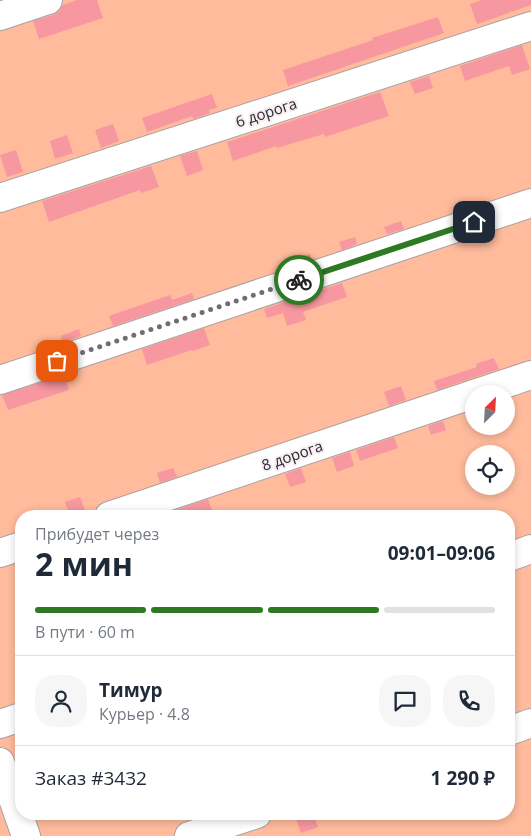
<!DOCTYPE html>
<html lang="ru">
<head>
<meta charset="utf-8">
<style>
  :root { --surface:#fff; --page:#f6f6f7; --text:#1f2937; --muted:#747a83; --line:#e0e1e3; --accent:#2d7a22 }
  body { margin:0; font-family:"Open Sans",sans-serif; background:var(--page); color:var(--text); height:100vh; display:flex; flex-direction:column; font-size:19px; white-space:nowrap }
  * { box-sizing:border-box; margin:0 }
  p { font-size:16px; color:var(--muted) }
  .icon { flex:none; width:28px; height:28px; fill:none; stroke:currentColor; stroke-width:2; stroke-linecap:round; stroke-linejoin:round }
  .map { position:relative; flex:1; overflow:hidden }
  .details { position:absolute; left:15px; top:510px; width:500px; height:310px; display:flex; flex-direction:column; background:var(--surface); border-radius:20px; box-shadow:0 2px 8px #0003 }
  .details>* { flex:none }
  .needle { width:32px; rotate:24deg }
  .fabs { position:absolute; left:465px; top:385px; display:grid; gap:10px }
  .fabs a { display:grid; place-items:center; width:50px; height:50px; border-radius:50%; background:var(--surface); box-shadow:0 2px 8px #0003; font-size:25px }
  .pin { position:absolute; display:grid; place-items:center; width:42px; height:42px; color:#fff; margin:-21px; border-radius:10px; box-shadow:0 2px 8px #0006 }
  .courier { position:absolute; display:grid; place-items:center; width:50px; height:50px; margin:-25px; border:4px solid #2d7a22; border-radius:50%; background:#fff; color:#222; box-shadow:0 1px 6px #0007 }
  .summary em { font-style:normal; font-weight:700 }
  .summary div { display:flex; flex-direction:column-reverse }
  .summary { display:flex; align-items:center; justify-content:space-between; height:85px; padding:0 20px }
  h1 { font-size:32px; font-weight:700; line-height:38px }
  .bar { display:grid; grid-template-columns:repeat(4,1fr); gap:8px 5px; align-content:center; height:60px; padding:0 20px }
  .bar i { height:6px; border-radius:4px; background:var(--line) }
  .bar .active { background:var(--accent) }
  .bar p { grid-column:span 4 }
  .line { display:flex; align-items:center; gap:12px; padding:0 20px; border-top:1px solid var(--line) }
  .line div { flex:1 }
  .round { display:grid; place-items:center; flex:none; width:52px; height:52px; border-radius:20px; background:var(--page) }
  .map>svg:first-child { display:block }
  .garden { fill:#ffbb9c; fill-rule:evenodd }
  .building { fill:#f797a0 }
  .lines { fill:none; stroke-linecap:round; stroke-linejoin:round }
  .minor-casing { stroke:#a8a1a5; stroke-width:30 }
  .minor { stroke:#fff; stroke-width:28 }
  .done { stroke:#726d70; stroke-width:5; stroke-dasharray:0 9 }
  .route { stroke:#2d7a22; stroke-width:6 }
  .labels { text-anchor:middle; dominant-baseline:central; stroke-width:4; stroke-linejoin:round; paint-order:stroke }
  .street-label { font-size:15px; fill:#2b282a; stroke:#f6eef3 }
</style>
</head>
<body>
<div class="map">
<svg width="531" height="836" viewBox="0 0 531 836">
  <rect width="100%" height="100%" fill="#f6eef3"/>
  <path class="garden" d="M0,0H531V836H0ZM474,394H506V426H474ZM474,454H506V486H474ZM21,516H509V814H21Z"/>
  <g class="building">
    <path d="M77,0H97L103,18L39,39L33,21L53,15L59,11L63,5Z"/>
    <path d="M481,0H531V5L477,24L470,4Z"/>
    <path d="M438,17L444,33L288,86L283,70L373,40L372,38Z"/>
    <path d="M522,45L530,69L512,75L509,66L465,81L460,66Z"/>
    <path d="M429,76L433,88L415,94L410,82Z"/>
    <path d="M380,92L389,116L325,137L324,134L277,148L276,146L233,161L227,142Z"/>
    <path d="M212,94L217,108L209,110L210,113L193,119L192,116L147,132L142,118Z"/>
    <path d="M113,124L119,141L101,148L95,130Z"/>
    <path d="M67,135L73,153L55,159L50,141Z"/>
    <path d="M16,150L23,172L7,177L0,155Z"/>
    <path d="M197,151L203,170L187,176L180,156Z"/>
    <path d="M151,166L159,187L141,193L140,190L49,222L42,201Z"/>
    <path d="M401,221L404,229L387,234L384,227Z"/>
    <path d="M355,237L357,244L342,250L339,242Z"/>
    <path d="M310,254L312,260L294,265L292,260Z"/>
    <path d="M342,283L347,297L303,312L306,320L287,326L283,313L267,318L264,309Z"/>
    <path d="M192,293L194,299L113,326L109,316L170,295L172,300Z"/>
    <path d="M204,328L210,345L193,351L192,350L147,365L142,349Z"/>
    <path d="M79,329L81,336L63,343L61,336Z"/>
    <path d="M494,358L499,369L437,390L434,381L477,367L476,364Z"/>
    <path d="M64,375L69,390L8,410L2,395Z"/>
    <path d="M401,386L406,400L389,406L384,392Z"/>
    <path d="M443,421L446,430L431,435L428,426Z"/>
    <path d="M394,437L398,448L360,461L356,450Z"/>
    <path d="M350,452L354,466L337,472L332,458Z"/>
    <path d="M173,468L177,477L160,483L157,473Z"/>
    <path d="M301,468L306,482L290,487L285,474Z"/>
    <path d="M80,497L87,516H70L65,502Z"/>
    <path d="M208,499L214,516H158Z"/>
    <path d="M294,814H313L318,827L301,833Z"/>
  </g>
  <g class="lines">
    <g class="minor-casing">
      <g id="minor">
        <path d="M0,16L48,0"/>
        <path d="M0,198L531,26"/>
        <path d="M0,380L531,203"/>
        <path d="M474,394L531,375"/>
        <path d="M109,516L474,394"/>
        <path d="M0,553L21,546"/>
        <path d="M509,557L531,549"/>
        <path d="M0,724L21,717"/>
        <path d="M509,731L531,723"/>
        <path d="M0,762L26,836"/>
        <path d="M189,836L257,814"/>
      </g>
    </g>
    <use href="#minor" class="minor"/>
  </g>
  <g class="lines">
    <path class="done" d="M57,361L299,280"/>
    <path class="route" d="M299,280L474,222"/>
  </g>
  <g class="labels">
    <g class="street-label">
      <text transform="translate(266 112) rotate(-18)">6 дорога</text>
      <text transform="translate(292 455) rotate(-19)">8 дорога</text>
    </g>
  </g>
</svg>
<div class="fabs">
<a><svg class="needle" viewBox="-14 -14 28 28"><path d="M0-13l5 13h-10z" fill="#e53935"/><path d="M0 13l5-13h-10z" fill="#747a83"/></svg></a>
<a><svg class="icon" aria-label="locate" viewBox="0 0 24 24"><circle cx="12" cy="12" r="6"/><path d="M12 2v4M12 18v4M2 12h4M18 12h4"/></svg></a>
</div>
<div class="pin" style="left:57px;top:361px;background:#ea580c"><svg class="icon" aria-label="bag" viewBox="0 0 24 24"><path d="M5 8h14l-1 12H6zM9 8a3 3 0 0 1 6 0"/></svg></div>
<div class="pin" style="left:474px;top:222px;background:#1f2937"><svg class="icon" aria-label="home" viewBox="0 0 24 24"><path d="M3 11l9-7 9 7M6 9v11h12V9"/></svg></div>
<div class="courier" style="left:299px;top:280px"><svg class="icon" aria-label="bike" viewBox="0 0 24 24"><circle cx="6" cy="16" r="4"/><circle cx="18" cy="16" r="4"/><path d="M6 16l4-8h5l3 8M10 8l3 8H6M13 5h3"/></svg></div>
<section class="details">
<div class="summary"><div><h1>2 мин</h1><p>Прибудет через</p></div><em>09:01–09:06</em></div>
<div class="bar"><i class="active"></i><i class="active"></i><i class="active"></i><i></i><p>В пути · 60 m</p></div>
<div class="line" style="height:90px"><a class="round"><svg class="icon" aria-label="person" viewBox="0 0 24 24"><circle cx="12" cy="8" r="4"/><path d="M4 21q1-7 8-7t8 7"/></svg></a><div><b>Тимур</b><p>Курьер · 4.8</p></div><a class="round"><svg class="icon" aria-label="chat" viewBox="0 0 24 24"><path d="M4 5h16v11H9l-5 4z"/></svg></a><a class="round"><svg class="icon" aria-label="phone" viewBox="0 0 24 24"><path d="M5 4h4l2 5-3 2q2 4 5 5l2-3 5 2v4C11 20 4 13 5 4z"/></svg></a></div>
<div class="line" style="height:65px"><div>Заказ #3432</div><b>1 290 ₽</b></div>
</section>
</div>
</body>
</html>
